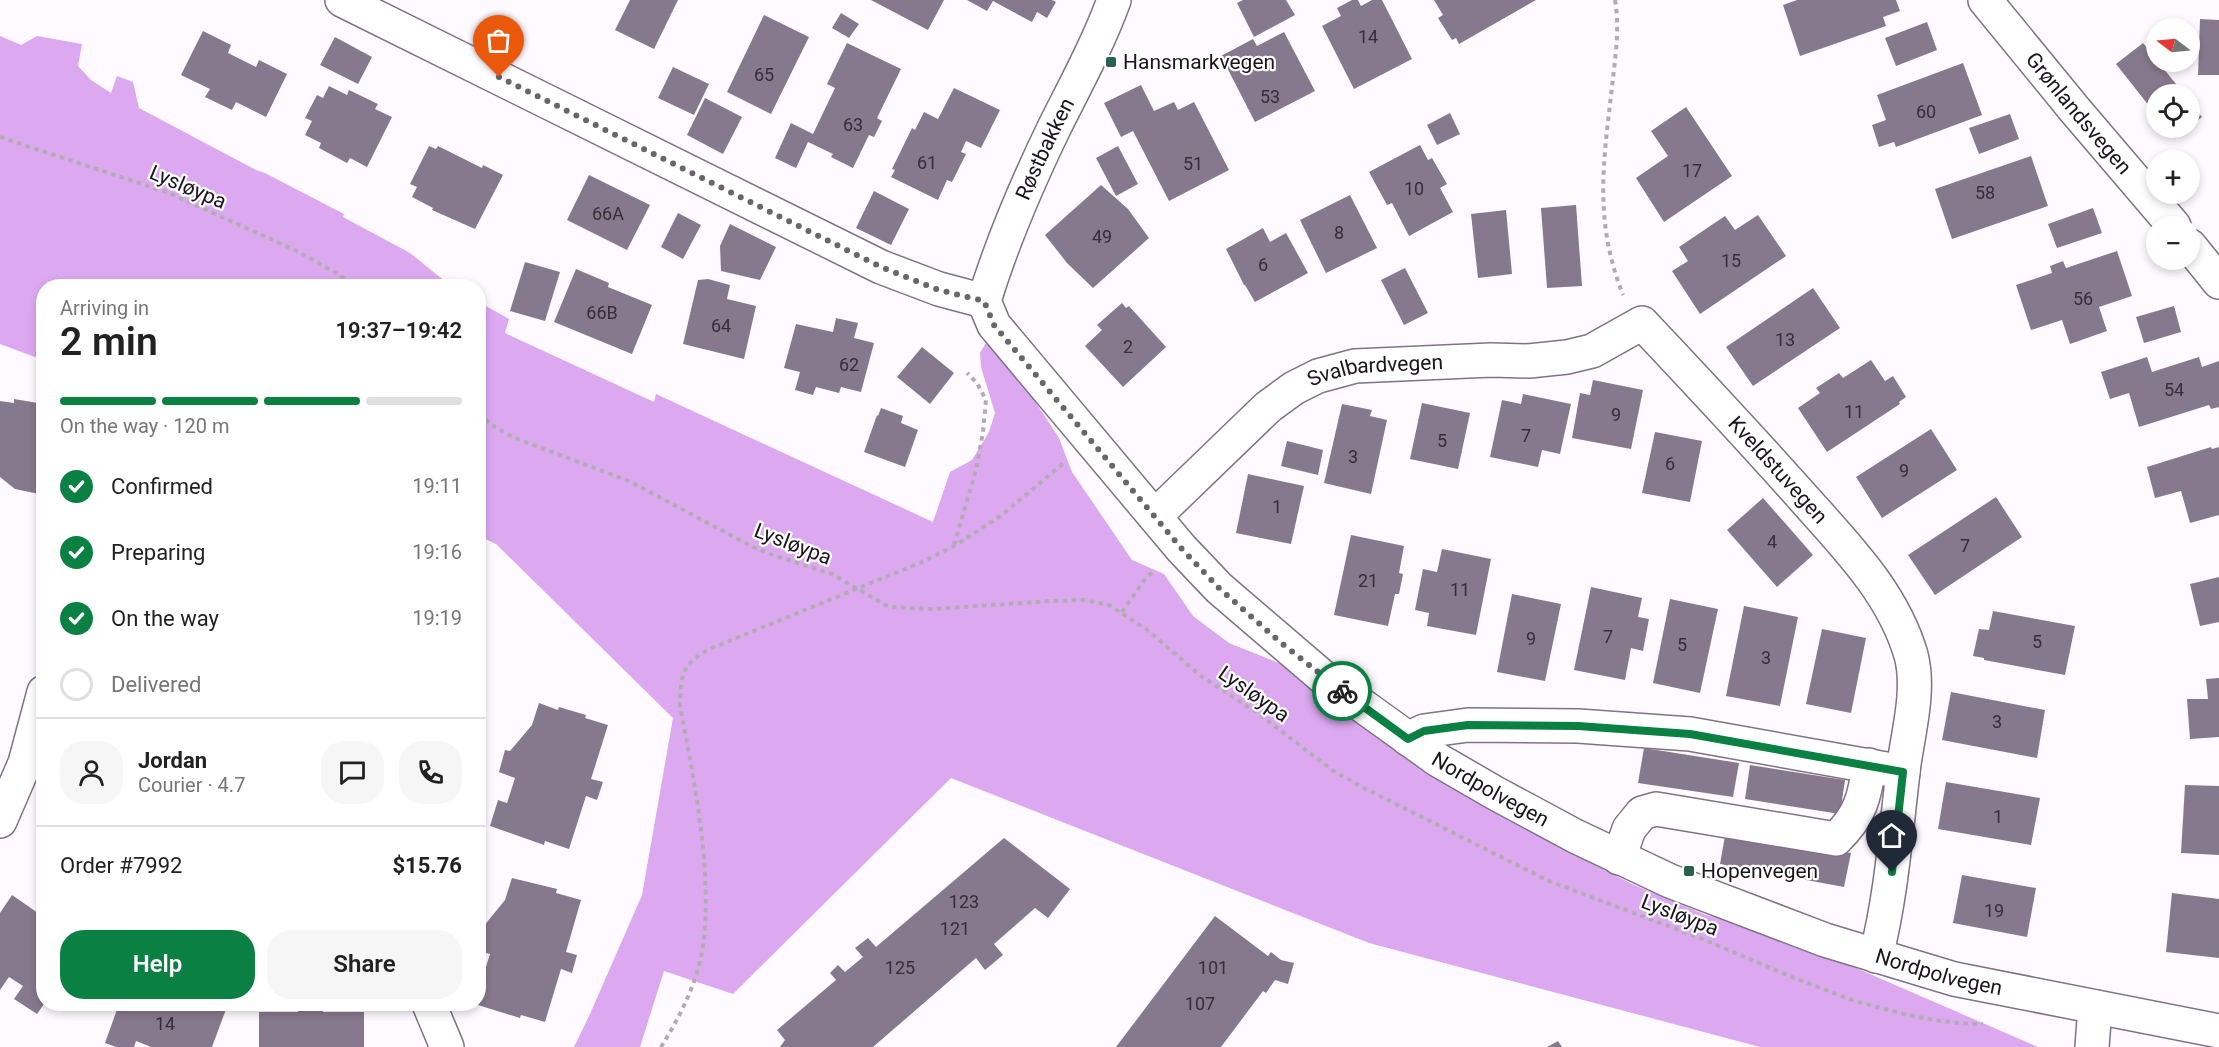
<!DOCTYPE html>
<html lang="en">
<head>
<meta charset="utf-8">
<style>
  :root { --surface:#fff; --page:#f6f6f6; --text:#222; --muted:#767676; --line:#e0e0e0; --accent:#0b8043 }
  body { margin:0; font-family:Roboto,sans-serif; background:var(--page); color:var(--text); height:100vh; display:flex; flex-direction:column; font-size:22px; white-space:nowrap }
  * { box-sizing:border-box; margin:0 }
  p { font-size:20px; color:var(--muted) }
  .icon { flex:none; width:33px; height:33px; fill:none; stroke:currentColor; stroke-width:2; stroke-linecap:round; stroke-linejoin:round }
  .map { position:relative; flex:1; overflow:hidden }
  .details { position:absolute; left:36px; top:279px; width:450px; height:732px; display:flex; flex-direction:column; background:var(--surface); border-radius:24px; box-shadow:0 3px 9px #0003 }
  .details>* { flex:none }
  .needle { width:39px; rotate:286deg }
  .fabs { position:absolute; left:2146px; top:18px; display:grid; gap:12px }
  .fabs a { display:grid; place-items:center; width:54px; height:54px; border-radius:50%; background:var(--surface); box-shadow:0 3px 9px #0003; font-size:30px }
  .pin { position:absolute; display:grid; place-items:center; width:51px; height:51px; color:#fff; margin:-62px -26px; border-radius:50% 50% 50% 0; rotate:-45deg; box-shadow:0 0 6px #0007 }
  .pin .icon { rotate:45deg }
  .courier { position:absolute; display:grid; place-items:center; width:60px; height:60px; margin:-30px; border:4px solid #0b8043; border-radius:50%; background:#fff; color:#222; box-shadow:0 2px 8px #0007 }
  .headline em { font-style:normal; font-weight:600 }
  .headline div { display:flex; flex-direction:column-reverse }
  .headline { display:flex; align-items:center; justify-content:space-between; height:102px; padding:0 24px }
  h1 { font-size:39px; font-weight:600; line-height:45px }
  .bar { display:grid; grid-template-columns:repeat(4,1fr); gap:9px 6px; align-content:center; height:72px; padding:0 24px }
  .bar i { height:8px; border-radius:4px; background:var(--line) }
  .bar .current { background:var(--accent) }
  .bar p { grid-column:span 4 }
  .line { display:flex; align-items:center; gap:15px; padding:0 24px; border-top:2px solid var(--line) }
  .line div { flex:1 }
  .round { display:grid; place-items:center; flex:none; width:63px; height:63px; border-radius:24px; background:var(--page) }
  ol { padding:0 24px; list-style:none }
  li { display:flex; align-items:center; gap:18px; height:66px }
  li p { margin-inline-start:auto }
  li .icon { padding:6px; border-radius:50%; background:var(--accent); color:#fff; stroke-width:4 }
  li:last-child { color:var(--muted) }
  li i { width:33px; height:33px; border:3px solid var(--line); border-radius:50% }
  .primary-button { display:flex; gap:12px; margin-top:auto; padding:12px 24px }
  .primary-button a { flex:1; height:69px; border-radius:24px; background:var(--accent); color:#fff; font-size:24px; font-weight:600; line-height:69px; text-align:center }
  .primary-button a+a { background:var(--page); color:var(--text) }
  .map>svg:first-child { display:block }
  .forest { fill:#dca9f1 }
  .building { fill:#87798d }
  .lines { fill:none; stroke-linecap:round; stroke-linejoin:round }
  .minor-casing { stroke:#807286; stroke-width:36 }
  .path { stroke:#b1acb2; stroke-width:4; stroke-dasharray:4.5 4.5; stroke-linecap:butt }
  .minor { stroke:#fff; stroke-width:33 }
  .done { stroke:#6a646b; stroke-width:6; stroke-dasharray:0 10.8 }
  .route { stroke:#0b8043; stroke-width:8 }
  .poi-dot { fill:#27624c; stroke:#fff; stroke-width:2 }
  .labels { text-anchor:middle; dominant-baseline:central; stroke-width:4.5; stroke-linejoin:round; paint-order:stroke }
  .number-label { font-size:18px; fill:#352d38 }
  .poi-label { font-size:21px; fill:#1a141c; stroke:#fff; text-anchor:start }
  .street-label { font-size:21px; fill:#1a141c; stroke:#fff }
</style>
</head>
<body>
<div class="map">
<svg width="2219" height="1047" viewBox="0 0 2219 1047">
  <rect width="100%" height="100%" fill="#fefaff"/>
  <g class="forest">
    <path d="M0,36L21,45L37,36L82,44L78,66L91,80L111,93L117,76L133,82L139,108L256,170L265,173L344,214L343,217L410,253L451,286H44L43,360L0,344Z"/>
    <path d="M479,302L509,319L505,333L654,402L656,394L933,522L950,472L972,460L989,432L995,413L981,367L980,353L987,341L1023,383L1059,438L1072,472L1132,560L1164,574L1193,616L1229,643L1294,669L1605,870L1632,884L1706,915L1753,926L1810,948L2038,1047H1760L1369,943L951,778L733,994L664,971L640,1047H574L590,1014L642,895L673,718L496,544L479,536Z"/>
  </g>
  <g class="building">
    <path d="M630,0H678L654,49L615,30Z"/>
    <path d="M871,0H944L928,30Z"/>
    <path d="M967,0H1052L1056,2L1047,18L1037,12L1032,22L993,1L987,11Z"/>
    <path d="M1243,0H1286L1295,15L1254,37L1237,3Z"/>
    <path d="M1352,0H1358L1361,6L1372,0H1382L1412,59L1354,89L1322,26L1341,16L1337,8Z"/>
    <path d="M1434,0H1536L1459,44L1456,38L1452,40L1438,18L1443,15Z"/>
    <path d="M1797,0H1896L1900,11L1883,17L1886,26L1800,56L1783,5Z"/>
    <path d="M841,13L859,24L849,38L832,28Z"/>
    <path d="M764,15L809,37L771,114L727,92Z"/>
    <path d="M2200,19L2219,20V75H2198Z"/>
    <path d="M1927,22L1937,50L1896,66L1885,38Z"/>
    <path d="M203,31L231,45L228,53L256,67L259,60L287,74L266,117L236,102L232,110L205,97L210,89L181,75Z"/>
    <path d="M1284,32L1315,91L1255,122L1221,56L1253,39L1257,46Z"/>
    <path d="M335,37L372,57L358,84L320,65Z"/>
    <path d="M847,43L901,69L877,118L882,121L874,137L869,135L853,168L831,157L833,154L808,142L796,168L775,158L791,123L813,134L835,88L827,84Z"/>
    <path d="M2143,43L2184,94H2157V116L2116,64Z"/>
    <path d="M1963,63L1982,115L1896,147L1894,142L1879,147L1872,125L1886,120L1877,95Z"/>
    <path d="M673,67L709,84L694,115L658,98Z"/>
    <path d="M1141,85L1154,111L1174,102L1178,110L1194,102L1229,170L1169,201L1133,131L1121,137L1104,103Z"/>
    <path d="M329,86L347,95L349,90L378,104L375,109L392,117L367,167L350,158L347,163L319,148L321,143L305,135L312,121L305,118L317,95L323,98Z"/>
    <path d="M954,88L1000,110L981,148L966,141L961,152L966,154L952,182L947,180L938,200L891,177L895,170L892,169L912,128L915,130L924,112L938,119Z"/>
    <path d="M705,98L742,117L723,154L687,135Z"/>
    <path d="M2190,102L2202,117L2190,126Z"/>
    <path d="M1686,107L1732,176L1664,222L1636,178L1668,156L1651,131Z"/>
    <path d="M1450,113L1460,134L1437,145L1427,125Z"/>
    <path d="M2010,114L2019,139L1979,154L1969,128Z"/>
    <path d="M2166,128H2189L2175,138Z"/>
    <path d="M1420,145L1428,160L1432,158L1447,184L1440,188L1453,212L1409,236L1392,203L1387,205L1369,172Z"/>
    <path d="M429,146L436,149L438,146L482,168L483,165L503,175L475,229L432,210L433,208L412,197L417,187L410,184Z"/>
    <path d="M1118,146L1138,184L1116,196L1096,158Z"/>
    <path d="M2031,156L2048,206L1952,239L1935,189Z"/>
    <path d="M589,175L650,205L627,250L567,220Z"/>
    <path d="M1101,185L1128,209L1149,238L1093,288L1067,263L1045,235Z"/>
    <path d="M874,191L909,209L891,245L856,228Z"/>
    <path d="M1350,195L1377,248L1326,273L1300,220Z"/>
    <path d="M1576,205L1582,286L1547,288L1541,208Z"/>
    <path d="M2093,208L2102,233L2057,248L2048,224Z"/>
    <path d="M1506,210L1512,274L1478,278L1471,214Z"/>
    <path d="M678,213L701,225L683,259L661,247Z"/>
    <path d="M1758,215L1786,256L1700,314L1672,271L1688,261L1679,247L1725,216L1735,230Z"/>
    <path d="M730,224L776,247L760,280L721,271L720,246Z"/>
    <path d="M1263,228L1270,242L1286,233L1308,273L1255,302L1245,285H1244L1226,249Z"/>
    <path d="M2117,251L2132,296L2099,307L2107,331L2070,344L2062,320L2031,330L2016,285L2052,273L2050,266L2063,261L2066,268Z"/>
    <path d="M525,262L560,272L545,321L510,311Z"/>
    <path d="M1405,268L1428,313L1404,325L1381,280Z"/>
    <path d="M576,269L609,283L608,287L652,305L632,354L554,322Z"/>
    <path d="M708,279L730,285L727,299L756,306L744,359L683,344L698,280Z"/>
    <path d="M1813,288L1840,328L1753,386L1726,347Z"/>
    <path d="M1122,303L1126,308L1129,306L1166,347L1123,387L1085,346L1102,330L1097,325Z"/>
    <path d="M2174,306L2181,332L2144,343L2136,317Z"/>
    <path d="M836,318L858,323L854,338L874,343L861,392L841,387L839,393L816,387L813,395L795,390L800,372L784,368L796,324L833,332Z"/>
    <path d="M922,347L954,373L930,404L897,377Z"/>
    <path d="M2147,357L2152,372L2199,357L2202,367L2219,361V407L2211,409L2209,405L2139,427L2129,393L2110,399L2101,372Z"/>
    <path d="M1871,360L1885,381L1893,376L1906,397L1899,402L1900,404L1827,452L1798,408L1820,393L1816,388L1839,373L1843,378Z"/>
    <path d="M1593,380L1643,390L1631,449L1572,438L1580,393L1590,395Z"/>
    <path d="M1523,394L1571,404L1560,454L1542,450L1538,467L1490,457L1502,400L1521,404Z"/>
    <path d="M14,399L44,404V482H41L39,494L15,489L0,477V401L14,403Z"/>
    <path d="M1422,403L1470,413L1458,469L1410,459Z"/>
    <path d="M1342,404L1372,410L1370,416L1387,420L1371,494L1324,483Z"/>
    <path d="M881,408L903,416L901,423L918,430L905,467L864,452L877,415L878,416Z"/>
    <path d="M1931,429L1957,470L1882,518L1856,477Z"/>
    <path d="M1655,432L1702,441L1690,502L1642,493Z"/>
    <path d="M1287,441L1323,450L1318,475L1281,466Z"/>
    <path d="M2211,447L2212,449L2219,447V515L2190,523L2181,491L2155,498L2147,467Z"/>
    <path d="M1248,474L1304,486L1291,544L1236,533Z"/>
    <path d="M1996,497L2022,537L1935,595L1908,555Z"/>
    <path d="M1763,498L1813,555L1777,587L1727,530Z"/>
    <path d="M1351,535L1404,546L1399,573L1403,574L1399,594H1395L1388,626L1334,615Z"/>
    <path d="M1442,549L1491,559L1476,635L1427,626L1429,613L1415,610L1423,569L1437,572Z"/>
    <path d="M2219,577V622L2200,626L2190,584Z"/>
    <path d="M1591,587L1642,598L1638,617L1649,619L1643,651L1631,648L1625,680L1574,670Z"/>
    <path d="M1512,594L1561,604L1545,681L1497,672Z"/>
    <path d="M1670,599L1718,609L1700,693L1653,683Z"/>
    <path d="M1744,606L1798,617L1780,706L1726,696Z"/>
    <path d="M1993,611L2075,626L2065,675L1984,660V658L1973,656L1979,629L1989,630Z"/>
    <path d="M1822,629L1866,638L1851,713L1806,704Z"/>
    <path d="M2219,678V737L2190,739L2187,699H2208L2206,679Z"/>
    <path d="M1951,692L2045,710L2037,758L1942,740Z"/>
    <path d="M539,703L558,710L559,707L586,715L585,718L608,725L591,779L603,782L597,800L586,796L569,849L545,841L544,845L490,826L498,800L507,803L515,778L499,772L505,750L510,751L532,725Z"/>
    <path d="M1644,748L1739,763L1733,797L1638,783Z"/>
    <path d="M1750,765L1845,780L1840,814L1745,799Z"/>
    <path d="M1946,782L2040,798L2031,845L1938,829Z"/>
    <path d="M2185,785L2219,786V855L2181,853Z"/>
    <path d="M1726,830L1851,853L1844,887L1720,864Z"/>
    <path d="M1004,838L1070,889L1048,918L1035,908L994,944L1003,955L985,970L976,958L873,1047H780L785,1040L777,1030L836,980L830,973L838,965L845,972L863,957L855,948L868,938L876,947Z"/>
    <path d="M1962,875L2036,888L2027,937L1953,923Z"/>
    <path d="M512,878L557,889L556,893L581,900L566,952L577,955L572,973L561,969L545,1022L521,1015L520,1018L478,1005V992L490,954L478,951V929L479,926L483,927L505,900Z"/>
    <path d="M2172,893L2219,899V958L2166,952Z"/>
    <path d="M12,895L38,913L40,909L44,911V1004L37,1014L14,999L23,986L9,977L0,990V913Z"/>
    <path d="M1215,916L1268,956L1271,952L1281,960L1294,963L1288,984L1275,980L1266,993L1263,991L1221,1047H1116Z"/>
    <path d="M119,1004H228L212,1047H151L136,1041L134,1047H116L105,1043Z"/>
    <path d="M298,1004H323V1012H364V1047H259V1012H298Z"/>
    <path d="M1558,1041L1562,1047H1547Z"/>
  </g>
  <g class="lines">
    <g class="minor-casing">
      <g id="minor">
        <path d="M342,0L881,267L939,289L984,301"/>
        <path id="s1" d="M1985,0L2075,110L2174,226"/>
        <path d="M2190,246L2219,282"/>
        <path id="s2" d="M984,301L994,325L1181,548L1219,588L1324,678L1438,760L1495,793L1575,836L1670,881L1825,940L1954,979L2219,1031"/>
        <path id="s3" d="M984,301C1002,242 1027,184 1054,128C1075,86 1098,44 1114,0"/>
        <path id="s4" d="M1155,516L1268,407L1294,388L1318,376L1355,366L1491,360L1529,361L1567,357L1592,351L1642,323C1695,379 1747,435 1799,493C1842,542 1892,590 1911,655C1920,689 1909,729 1904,764C1896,828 1892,893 1876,956"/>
        <path d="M1408,739L1424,731L1468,725L1578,726L1690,734L1903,772"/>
        <path d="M0,821L25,763L44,692"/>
        <path d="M1619,858L1629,829L1642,813L1656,809L1836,839C1860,816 1865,797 1869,765"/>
        <path d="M429,1004L447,1047"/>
        <path d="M2092,1047L2095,1007"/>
      </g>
    </g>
    <g class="path">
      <path d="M1615,0C1620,28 1615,59 1612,87C1603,164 1594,221 1623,295"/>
      <path d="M0,137L169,193L297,251L336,273L355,286"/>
      <path d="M478,414L498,429L515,438L629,481L753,547L773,555L832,574L889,607L934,609L1051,601L1084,600L1109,605L1146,629L1201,676L1259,714L1332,770L1360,786L1549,881L1700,938L1792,977L1849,999C1893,1012 1937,1024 1983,1024"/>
      <path d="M954,545L976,470L983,432L986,400L977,383L967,373"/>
      <path d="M1122,612L1145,579L1155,570"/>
      <path d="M661,1047C680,1017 698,981 703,946C713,873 694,779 680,706C680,674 683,662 712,648L922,562L956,545L1002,515L1065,462"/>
    </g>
    <use href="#minor" class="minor"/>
  </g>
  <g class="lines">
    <path class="done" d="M499,77L881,267L939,290L984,301L994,325L1181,548L1219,588L1280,642L1342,691"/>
    <path class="route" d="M1342,691L1408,739L1424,731L1468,725L1578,726L1690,734L1903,772L1892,872"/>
  </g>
  <g class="poi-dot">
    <rect x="1105" y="56" width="12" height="12" rx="3"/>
    <rect x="1683" y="865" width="12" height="12" rx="3"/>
  </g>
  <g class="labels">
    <g class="number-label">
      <text x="1368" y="36">14</text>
      <text x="764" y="74">65</text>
      <text x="1270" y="96">53</text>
      <text x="1926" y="111">60</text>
      <text x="853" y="124">63</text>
      <text x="927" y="162">61</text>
      <text x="1193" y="163">51</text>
      <text x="1692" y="170">17</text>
      <text x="1414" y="188">10</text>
      <text x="1985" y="192">58</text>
      <text x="608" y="213">66A</text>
      <text x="1339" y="232">8</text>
      <text x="1102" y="236">49</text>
      <text x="1731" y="260">15</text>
      <text x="1263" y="264">6</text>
      <text x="2083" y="298">56</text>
      <text x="602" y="312">66B</text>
      <text x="721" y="325">64</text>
      <text x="1785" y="339">13</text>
      <text x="1128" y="346">2</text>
      <text x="849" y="364">62</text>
      <text x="2174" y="389">54</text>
      <text x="1854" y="411">11</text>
      <text x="1616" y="414">9</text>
      <text x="1526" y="435">7</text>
      <text x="1442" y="440">5</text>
      <text x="1353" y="456">3</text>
      <text x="1670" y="463">6</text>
      <text x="1904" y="470">9</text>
      <text x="1277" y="506">1</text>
      <text x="1772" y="541">4</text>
      <text x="1965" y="545">7</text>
      <text x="1368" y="580">21</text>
      <text x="1460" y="589">11</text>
      <text x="1608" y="636">7</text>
      <text x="1531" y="638">9</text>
      <text x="2037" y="641">5</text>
      <text x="1682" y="644">5</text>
      <text x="1766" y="657">3</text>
      <text x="1997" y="721">3</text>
      <text x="1998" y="816">1</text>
      <text x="964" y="901">123</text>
      <text x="1994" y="910">19</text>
      <text x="955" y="928">121</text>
      <text x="900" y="967">125</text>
      <text x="1213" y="967">101</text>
      <text x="1200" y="1003">107</text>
      <text x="165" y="1023">14</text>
    </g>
    <g class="poi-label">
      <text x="1123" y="62">Hansmarkvegen</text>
      <text x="1701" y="871">Hopenvegen</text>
    </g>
    <g class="street-label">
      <text stroke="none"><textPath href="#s1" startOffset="147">Grønlandsvegen</textPath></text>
      <text stroke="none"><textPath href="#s3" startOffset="164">Røstbakken</textPath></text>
      <text transform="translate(188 187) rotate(23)">Lysløypa</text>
      <text stroke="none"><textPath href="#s4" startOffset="274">Svalbardvegen</textPath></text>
      <text stroke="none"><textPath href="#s4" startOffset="750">Kveldstuvegen</textPath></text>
      <text transform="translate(793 544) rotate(21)">Lysløypa</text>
      <text transform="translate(1254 694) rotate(35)">Lysløypa</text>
      <text stroke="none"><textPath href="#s2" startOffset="711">Nordpolvegen</textPath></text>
      <text transform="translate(1680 915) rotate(21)">Lysløypa</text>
      <text stroke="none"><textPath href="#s2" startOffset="1197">Nordpolvegen</textPath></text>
    </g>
  </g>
</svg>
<div class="fabs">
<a><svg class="needle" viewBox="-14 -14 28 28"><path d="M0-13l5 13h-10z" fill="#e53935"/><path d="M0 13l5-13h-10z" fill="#767676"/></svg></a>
<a><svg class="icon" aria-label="locate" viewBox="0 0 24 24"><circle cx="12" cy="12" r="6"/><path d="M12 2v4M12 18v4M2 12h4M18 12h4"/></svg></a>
<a>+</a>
<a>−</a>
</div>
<div class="pin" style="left:499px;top:77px;background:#ea580c"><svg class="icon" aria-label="bag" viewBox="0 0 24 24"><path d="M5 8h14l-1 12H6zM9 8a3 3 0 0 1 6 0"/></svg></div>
<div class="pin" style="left:1892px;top:872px;background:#1f2937"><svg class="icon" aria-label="home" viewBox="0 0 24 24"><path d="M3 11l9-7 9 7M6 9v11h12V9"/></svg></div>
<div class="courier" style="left:1342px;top:691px"><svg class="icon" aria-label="bike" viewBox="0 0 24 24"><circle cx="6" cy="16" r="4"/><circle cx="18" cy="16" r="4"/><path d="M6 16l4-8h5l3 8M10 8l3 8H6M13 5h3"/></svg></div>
<section class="details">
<div class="headline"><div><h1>2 min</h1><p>Arriving in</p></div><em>19:37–19:42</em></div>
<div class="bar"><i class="current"></i><i class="current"></i><i class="current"></i><i></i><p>On the way · 120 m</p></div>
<ol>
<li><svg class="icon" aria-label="check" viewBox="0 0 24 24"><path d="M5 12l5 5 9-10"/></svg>Confirmed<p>19:11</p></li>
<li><svg class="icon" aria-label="check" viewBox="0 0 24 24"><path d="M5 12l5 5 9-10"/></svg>Preparing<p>19:16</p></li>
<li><svg class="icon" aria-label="check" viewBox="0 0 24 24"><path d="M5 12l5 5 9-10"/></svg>On the way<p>19:19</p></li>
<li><i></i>Delivered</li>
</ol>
<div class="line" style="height:108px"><a class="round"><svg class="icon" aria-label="person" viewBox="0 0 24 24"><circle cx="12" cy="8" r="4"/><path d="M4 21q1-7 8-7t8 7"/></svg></a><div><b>Jordan</b><p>Courier · 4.7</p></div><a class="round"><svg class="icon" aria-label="chat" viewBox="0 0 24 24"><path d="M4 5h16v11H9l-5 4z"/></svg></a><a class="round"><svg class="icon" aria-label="phone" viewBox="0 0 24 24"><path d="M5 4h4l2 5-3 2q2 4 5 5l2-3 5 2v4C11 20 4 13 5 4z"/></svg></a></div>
<div class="line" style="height:78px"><div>Order #7992</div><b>$15.76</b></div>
<div class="primary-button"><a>Help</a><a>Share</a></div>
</section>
</div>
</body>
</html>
